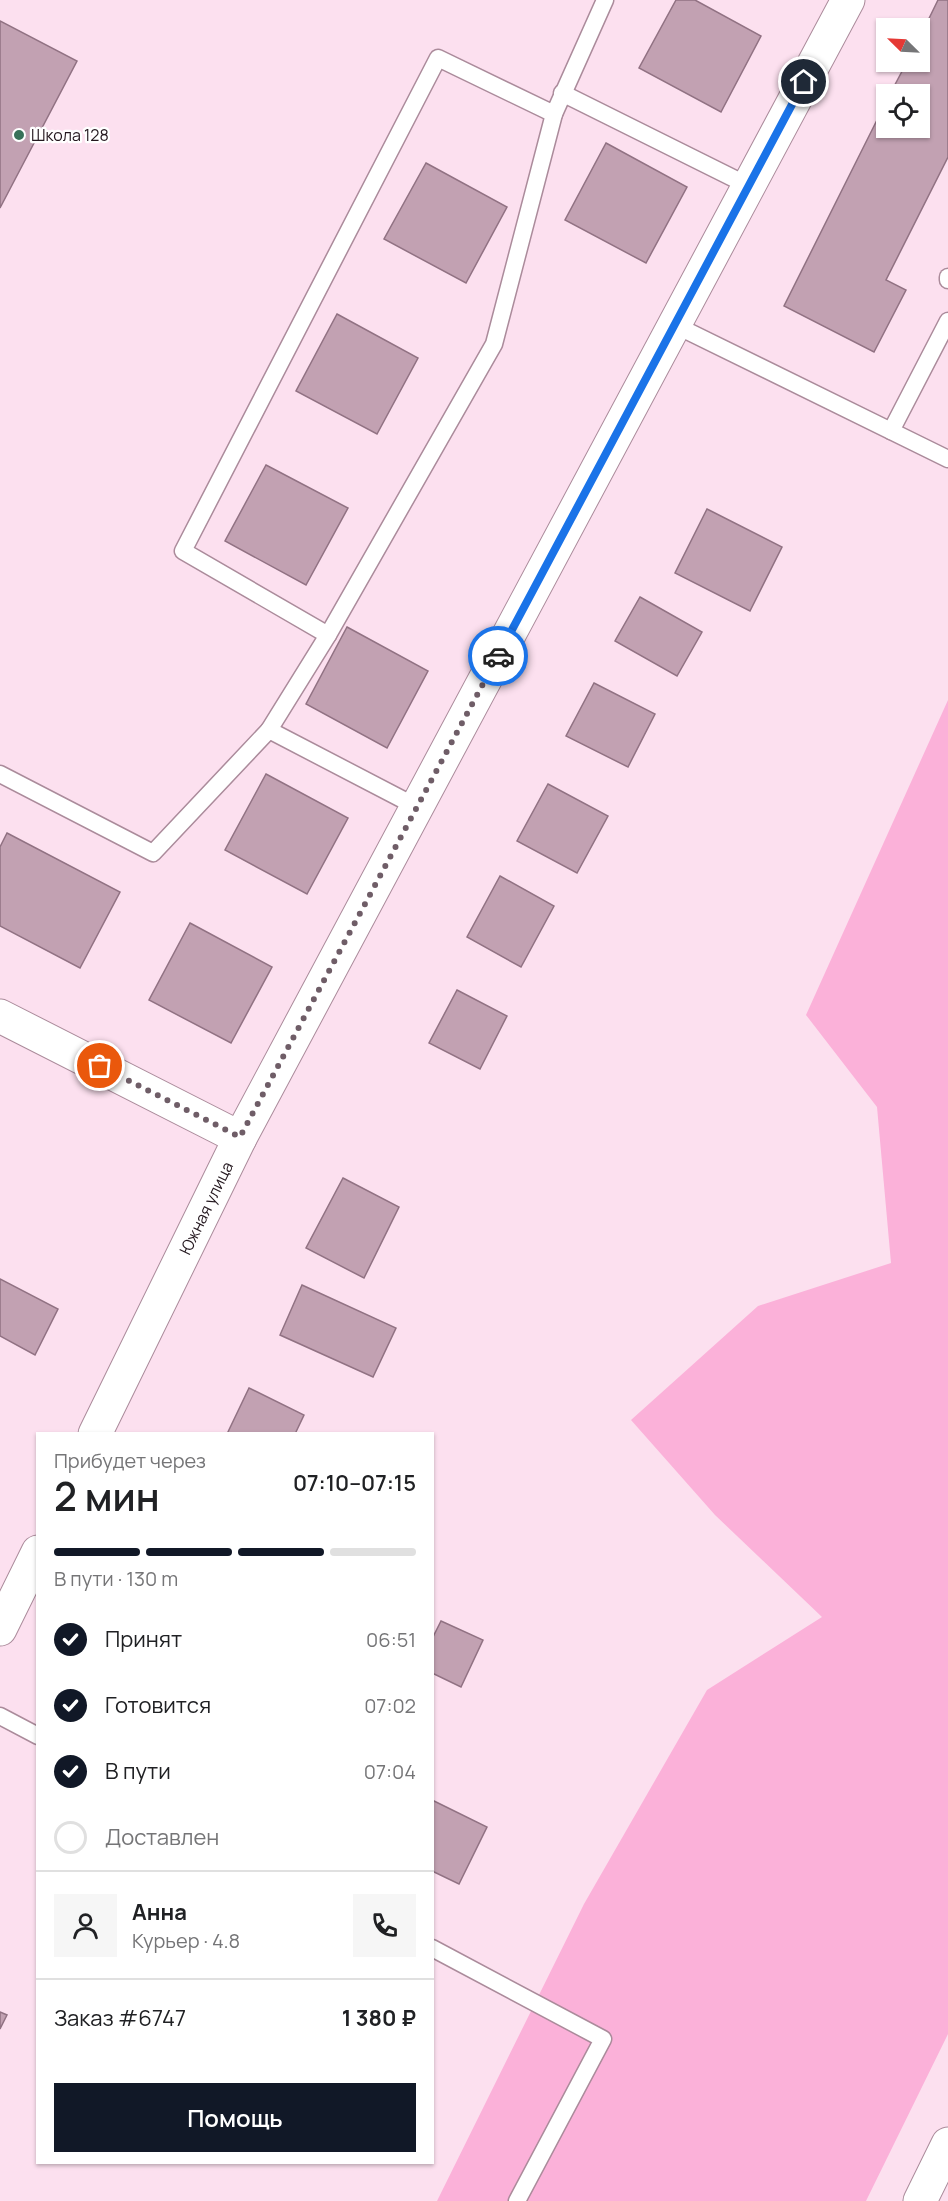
<!DOCTYPE html>
<html lang="ru">
<head>
<meta charset="utf-8">
<style>
  :root { --surface:#fff; --page:#f6f6f6; --text:#202124; --muted:#757577; --line:#e0e0e0; --accent:#111827 }
  body { margin:0; font-family:Manrope,sans-serif; background:var(--page); color:var(--text); height:100vh; display:flex; flex-direction:column; font-size:22px; white-space:nowrap }
  * { box-sizing:border-box; margin:0 }
  p { font-size:20px; color:var(--muted) }
  .icon { flex:none; width:33px; height:33px; fill:none; stroke:currentColor; stroke-width:2; stroke-linecap:round; stroke-linejoin:round }
  .map { position:relative; flex:1; overflow:hidden }
  .sheet { position:absolute; left:36px; top:1432px; width:398px; height:732px; display:flex; flex-direction:column; background:var(--surface); border-radius:0px; box-shadow:0 2px 4px #0004 }
  .sheet>* { flex:none }
  .needle { width:39px; rotate:294deg }
  .buttons { position:absolute; left:876px; top:18px; display:grid; gap:12px }
  .buttons a { display:grid; place-items:center; width:54px; height:54px; border-radius:0px; background:var(--surface); box-shadow:0 2px 4px #0004; font-size:30px }
  .pin { position:absolute; display:grid; place-items:center; width:51px; height:51px; color:#fff; margin:-26px; border:3px solid #fff; border-radius:50%; box-shadow:0 2px 6px #0007 }
  .courier { position:absolute; display:grid; place-items:center; width:60px; height:60px; margin:-30px; border:4px solid #1a73e8; border-radius:50%; background:#fff; color:#222; box-shadow:0 2px 8px #0007 }
  .summary em { font-style:normal; font-weight:600 }
  .summary div { display:flex; flex-direction:column-reverse }
  .summary { display:flex; align-items:center; justify-content:space-between; height:102px; padding:0 18px }
  h1 { font-size:39px; font-weight:600; line-height:45px }
  .bar { display:grid; grid-template-columns:repeat(4,1fr); gap:9px 6px; align-content:center; height:72px; padding:0 18px }
  .bar i { height:8px; border-radius:4px; background:var(--line) }
  .bar .on { background:var(--accent) }
  .bar p { grid-column:span 4 }
  .line { display:flex; align-items:center; gap:15px; padding:0 18px; border-top:2px solid var(--line) }
  .line div { flex:1 }
  .round { display:grid; place-items:center; flex:none; width:63px; height:63px; border-radius:0px; background:var(--page) }
  ol { padding:0 18px; list-style:none }
  li { display:flex; align-items:center; gap:18px; height:66px }
  li p { margin-inline-start:auto }
  li .icon { padding:6px; border-radius:50%; background:var(--accent); color:#fff; stroke-width:4 }
  li:last-child { color:var(--muted) }
  li i { width:33px; height:33px; border:3px solid var(--line); border-radius:50% }
  .primary-button { display:flex; gap:12px; margin-top:auto; padding:12px 18px }
  .primary-button a { flex:1; height:69px; border-radius:0px; background:var(--accent); color:#fff; font-size:24px; font-weight:600; line-height:69px; text-align:center }
  .map>svg:first-child { display:block }
  .green { fill:#fbb1d9 }
  .building { fill:#c2a1b2; stroke:#917283; stroke-width:1.5 }
  .lines { fill:none; stroke-linecap:round; stroke-linejoin:round }
  .lane-casing { stroke:#ab8b9b; stroke-width:19 }
  .street-casing { stroke:#ab8b9b; stroke-width:35 }
  .secondary-casing { stroke:#ab8b9b; stroke-width:35 }
  .lane { stroke:#fff; stroke-width:16 }
  .street { stroke:#fff; stroke-width:33 }
  .secondary { stroke:#fff; stroke-width:33 }
  .done { stroke:#6f5d67; stroke-width:6; stroke-dasharray:0 10.8 }
  .route { stroke:#1a73e8; stroke-width:8 }
  .poi-dot { fill:#387159; stroke:#fff; stroke-width:2 }
  .labels { text-anchor:middle; dominant-baseline:central; stroke-width:4.5; stroke-linejoin:round; paint-order:stroke }
  .poi-label { font-size:16px; fill:#23171e; stroke:#fff; text-anchor:start }
  .street-label { font-size:16px; fill:#23171e; stroke:#fff }
</style>
</head>
<body>
<div class="map">
<svg width="948" height="2201" viewBox="0 0 948 2201">
  <rect width="100%" height="100%" fill="#fce0ef"/>
  <path class="green" d="M948,700V2034L866,2201H437L584,1904L707,1690L822,1617L715,1515L631,1420L758,1306L891,1263L877,1107L806,1015Z"/>
  <g class="building">
    <path d="M676,0H695L761,36L721,112L639,68Z"/>
    <path d="M938,0H948V157L886,280L906,290L874,352L784,306L886,102V128H920V94H890L907,62H920V37Z"/>
    <path d="M0,21L77,61L0,208Z"/>
    <path d="M606,143L687,187L646,263L565,220Z"/>
    <path d="M426,163L507,207L466,283L384,239Z"/>
    <path d="M337,314L418,358L377,434L296,391Z"/>
    <path d="M266,465L348,508L306,585L225,541Z"/>
    <path d="M707,509L782,547L750,611L675,573Z"/>
    <path d="M640,597L702,632L677,676L615,641Z"/>
    <path d="M347,627L428,671L387,748L306,704Z"/>
    <path d="M594,683L655,714L628,767L566,736Z"/>
    <path d="M266,774L348,818L307,894L225,850Z"/>
    <path d="M548,784L608,816L577,873L517,841Z"/>
    <path d="M7,833L120,892L80,968L0,926V847Z"/>
    <path d="M500,876L554,906L521,967L467,937Z"/>
    <path d="M190,923L272,967L231,1043L149,1000Z"/>
    <path d="M457,990L507,1016L480,1069L429,1043Z"/>
    <path d="M343,1178L399,1207L364,1278L306,1248Z"/>
    <path d="M0,1279L58,1309L35,1355L0,1336Z"/>
    <path d="M302,1285L396,1328L373,1377L280,1335Z"/>
    <path d="M249,1388L304,1415L295,1434H227Z"/>
    <path d="M441,1621L483,1640L461,1687L432,1673V1639Z"/>
    <path d="M432,1800L487,1827L459,1884L432,1871Z"/>
    <path d="M0,2012L7,2015L0,2029Z"/>
  </g>
  <g class="lines">
    <g class="lane-casing">
      <g id="lane">
        <path d="M562,93L749,186"/>
        <path d="M948,277V280"/>
        <path d="M675,325L948,459"/>
        <path d="M891,431L948,321"/>
        <path d="M328,635L183,551L438,58L554,114"/>
        <path d="M269,730L328,635L494,344L554,114L605,0"/>
        <path d="M0,774L153,853L269,730L417,807"/>
        <path d="M0,1716L38,1736"/>
        <path d="M432,1948L603,2039L517,2201"/>
      </g>
    </g>
    <g class="street-casing">
      <g id="street">
        <path d="M0,1016L240,1138"/>
        <path d="M95,1434L240,1138L848,0"/>
        <path d="M0,1629L38,1552"/>
      </g>
    </g>
    <g class="secondary-casing">
      <path id="secondary" d="M920,2201L948,2144"/>
    </g>
    <use href="#lane" class="lane"/>
    <use href="#street" class="street"/>
    <use href="#secondary" class="secondary"/>
  </g>
  <g class="lines">
    <path class="done" d="M100,1066L240,1137L498,656"/>
    <path class="route" d="M498,656L804,82"/>
  </g>
  <circle class="poi-dot" cx="19" cy="135" r="6"/>
  <g class="labels">
    <g class="poi-label">
      <text x="31" y="135">Школа 128</text>
    </g>
    <g class="street-label">
      <text transform="translate(206 1208) rotate(-64)">Южная улица</text>
    </g>
  </g>
</svg>
<div class="buttons">
<a><svg class="needle" viewBox="-14 -14 28 28"><path d="M0-13l5 13h-10z" fill="#e53935"/><path d="M0 13l5-13h-10z" fill="#757577"/></svg></a>
<a><svg class="icon" aria-label="locate" viewBox="0 0 24 24"><circle cx="12" cy="12" r="6"/><path d="M12 2v4M12 18v4M2 12h4M18 12h4"/></svg></a>
</div>
<div class="pin" style="left:100px;top:1066px;background:#ea580c"><svg class="icon" aria-label="bag" viewBox="0 0 24 24"><path d="M5 8h14l-1 12H6zM9 8a3 3 0 0 1 6 0"/></svg></div>
<div class="pin" style="left:804px;top:82px;background:#1f2937"><svg class="icon" aria-label="home" viewBox="0 0 24 24"><path d="M3 11l9-7 9 7M6 9v11h12V9"/></svg></div>
<div class="courier" style="left:498px;top:656px"><svg class="icon" aria-label="car" viewBox="0 0 24 24"><path d="M5 17H2v-5l4-1 3-4h7l3 4 3 1v5h-3M9 17h6M6 11h13"/><circle cx="7" cy="17" r="2"/><circle cx="17" cy="17" r="2"/></svg></div>
<section class="sheet">
<div class="summary"><div><h1>2 мин</h1><p>Прибудет через</p></div><em>07:10–07:15</em></div>
<div class="bar"><i class="on"></i><i class="on"></i><i class="on"></i><i></i><p>В пути · 130 m</p></div>
<ol>
<li><svg class="icon" aria-label="check" viewBox="0 0 24 24"><path d="M5 12l5 5 9-10"/></svg>Принят<p>06:51</p></li>
<li><svg class="icon" aria-label="check" viewBox="0 0 24 24"><path d="M5 12l5 5 9-10"/></svg>Готовится<p>07:02</p></li>
<li><svg class="icon" aria-label="check" viewBox="0 0 24 24"><path d="M5 12l5 5 9-10"/></svg>В пути<p>07:04</p></li>
<li><i></i>Доставлен</li>
</ol>
<div class="line" style="height:108px"><a class="round"><svg class="icon" aria-label="person" viewBox="0 0 24 24"><circle cx="12" cy="8" r="4"/><path d="M4 21q1-7 8-7t8 7"/></svg></a><div><b>Анна</b><p>Курьер · 4.8</p></div><a class="round"><svg class="icon" aria-label="phone" viewBox="0 0 24 24"><path d="M5 4h4l2 5-3 2q2 4 5 5l2-3 5 2v4C11 20 4 13 5 4z"/></svg></a></div>
<div class="line" style="height:78px"><div>Заказ #6747</div><b>1 380 ₽</b></div>
<div class="primary-button"><a>Помощь</a></div>
</section>
</div>
</body>
</html>
